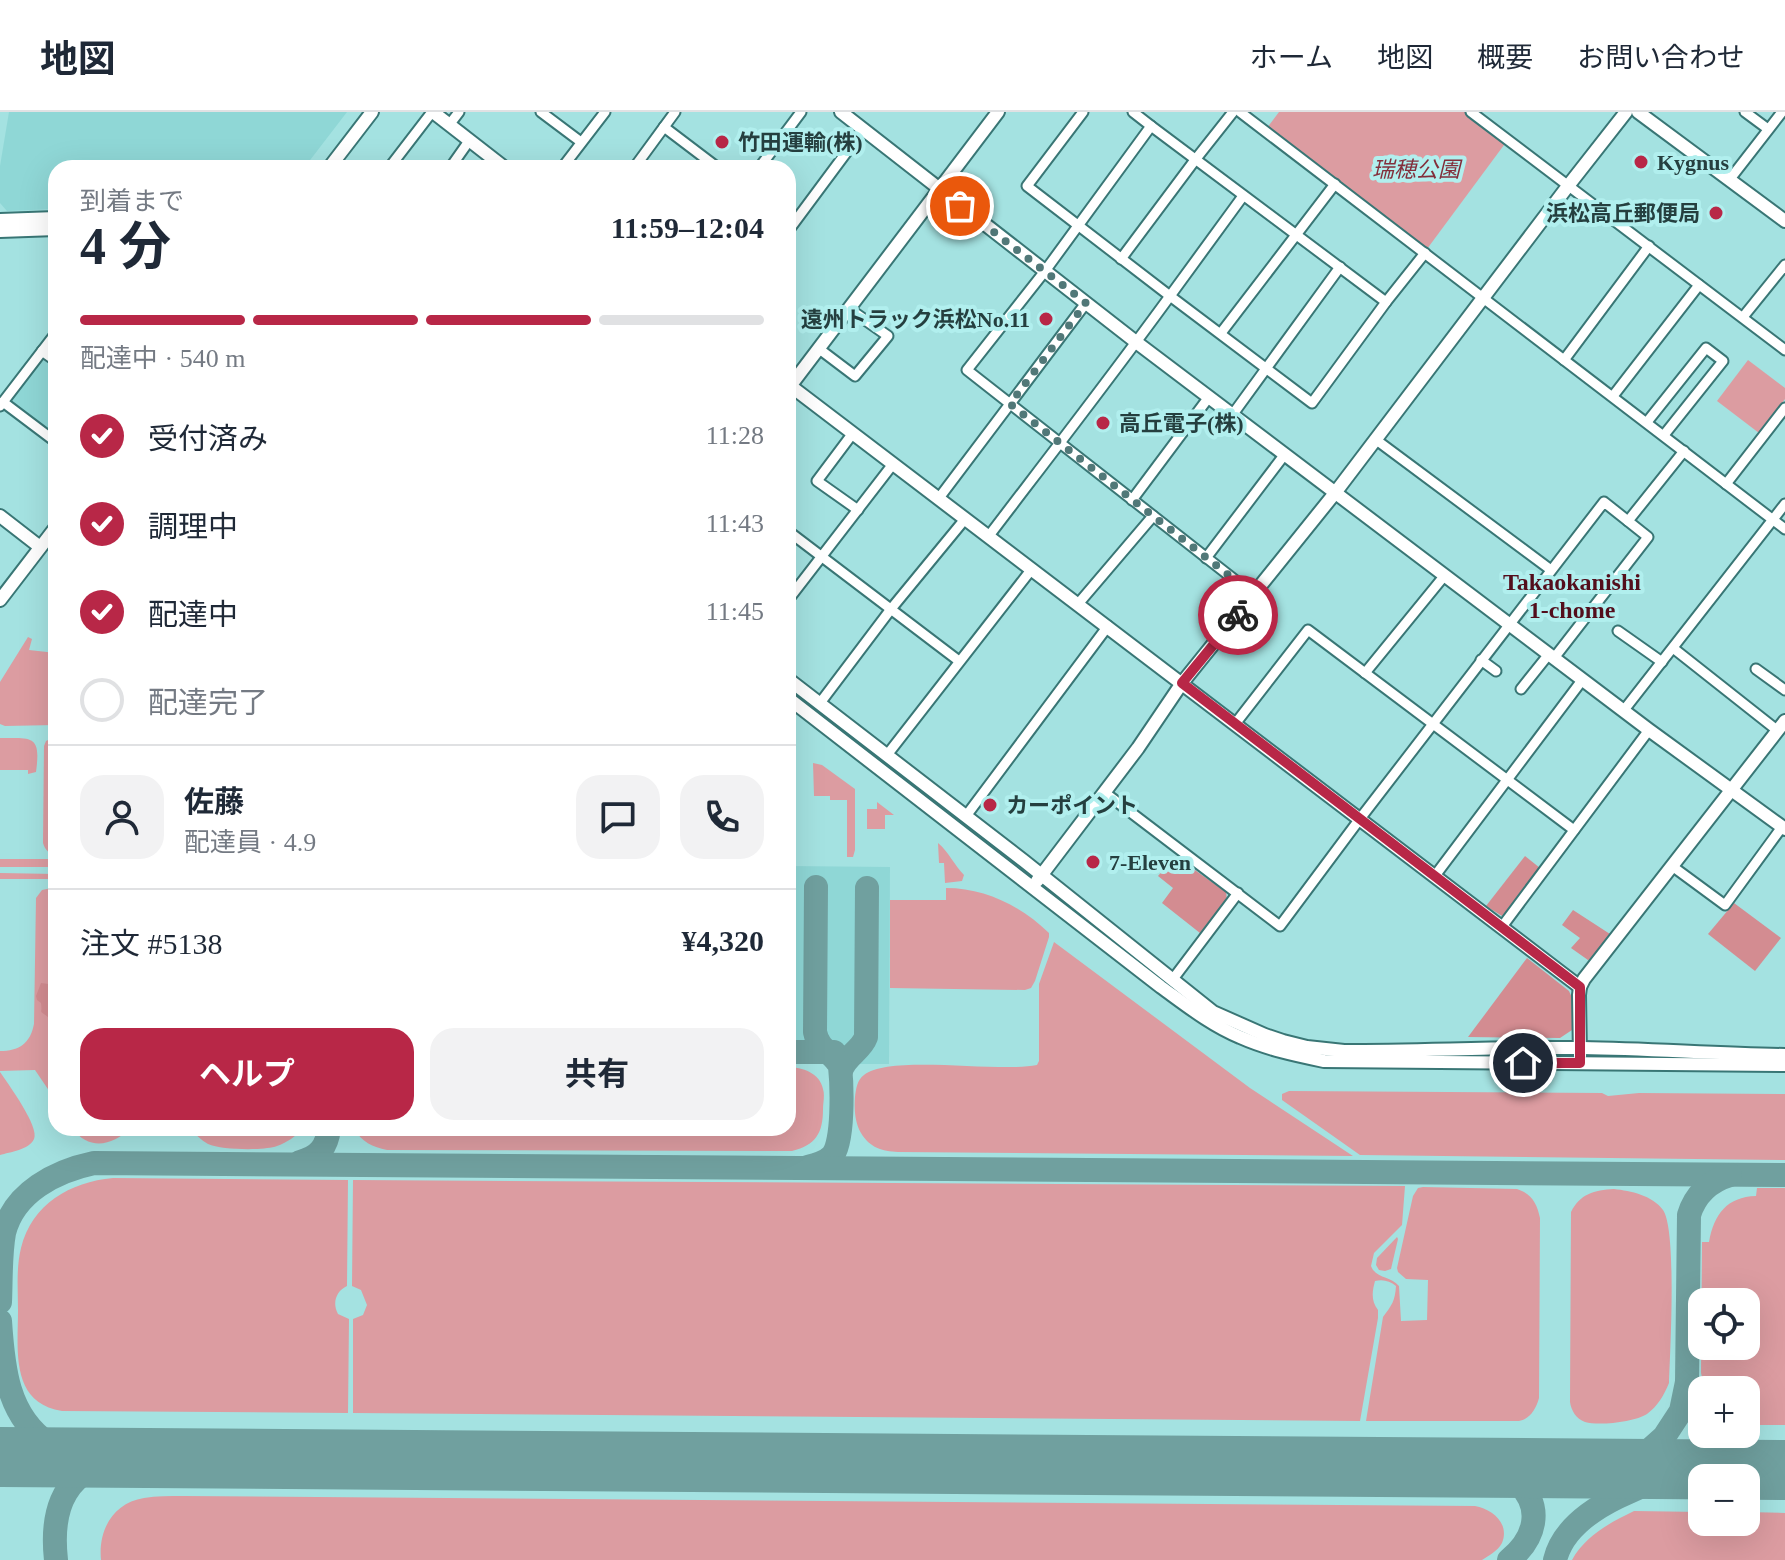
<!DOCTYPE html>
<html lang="ja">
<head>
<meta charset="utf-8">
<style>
  :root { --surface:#fff; --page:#f2f2f3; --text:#1f2937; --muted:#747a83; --line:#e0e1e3; --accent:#b82747 }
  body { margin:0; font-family:"Times New Roman","Noto Sans JP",serif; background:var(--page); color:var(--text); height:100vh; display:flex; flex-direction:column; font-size:30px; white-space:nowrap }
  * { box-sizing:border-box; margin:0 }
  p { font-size:26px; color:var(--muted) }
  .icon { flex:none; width:44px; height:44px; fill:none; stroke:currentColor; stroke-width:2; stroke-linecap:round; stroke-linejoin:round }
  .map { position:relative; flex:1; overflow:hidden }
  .side { position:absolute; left:48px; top:48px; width:748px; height:976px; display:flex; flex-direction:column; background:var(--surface); border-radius:24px; box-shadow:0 8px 32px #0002 }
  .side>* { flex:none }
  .buttons { position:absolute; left:1688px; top:1176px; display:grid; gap:16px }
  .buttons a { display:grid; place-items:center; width:72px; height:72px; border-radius:16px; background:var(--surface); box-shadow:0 8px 32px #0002; font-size:40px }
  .pin { position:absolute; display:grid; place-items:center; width:68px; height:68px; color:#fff; margin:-34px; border:4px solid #fff; border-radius:50%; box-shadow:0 2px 8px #0007 }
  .courier { position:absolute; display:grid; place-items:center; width:80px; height:80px; margin:-40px; border:6px solid #b82747; border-radius:50%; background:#fff; color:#222; box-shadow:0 2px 10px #0007 }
  .head em { font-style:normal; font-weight:700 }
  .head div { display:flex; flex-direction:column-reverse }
  .head { display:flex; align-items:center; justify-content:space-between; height:136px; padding:0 32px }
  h1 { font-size:52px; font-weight:700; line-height:60px }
  .bar { display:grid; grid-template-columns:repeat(4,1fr); gap:12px 8px; align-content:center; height:96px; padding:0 32px }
  .bar i { height:10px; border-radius:6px; background:var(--line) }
  .bar .selected { background:var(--accent) }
  .bar p { grid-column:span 4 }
  .line { display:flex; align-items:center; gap:20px; padding:0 32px; border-top:2px solid var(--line) }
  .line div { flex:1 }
  .round { display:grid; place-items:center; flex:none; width:84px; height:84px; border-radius:24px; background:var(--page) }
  ol { padding:0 32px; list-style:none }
  li { display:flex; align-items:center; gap:24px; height:88px }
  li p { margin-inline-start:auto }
  li .icon { padding:8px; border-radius:50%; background:var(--accent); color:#fff; stroke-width:4 }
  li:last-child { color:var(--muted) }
  li i { width:44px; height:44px; border:4px solid var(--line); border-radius:50% }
  .cta { display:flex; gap:16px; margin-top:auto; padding:16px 32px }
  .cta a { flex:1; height:92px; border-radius:24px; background:var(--accent); color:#fff; font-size:32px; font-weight:700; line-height:92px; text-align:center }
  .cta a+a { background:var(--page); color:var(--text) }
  header { display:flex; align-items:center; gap:48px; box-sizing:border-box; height:112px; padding:0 40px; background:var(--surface); border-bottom:2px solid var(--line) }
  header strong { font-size:38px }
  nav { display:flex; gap:44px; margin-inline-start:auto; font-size:28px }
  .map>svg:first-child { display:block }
  .built { fill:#8fd7d6 }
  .green { fill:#dc9ca1; fill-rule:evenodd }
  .forest { fill:#d38c91 }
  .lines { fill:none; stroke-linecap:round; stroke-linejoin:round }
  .taxiway { stroke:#70a09f; stroke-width:24 }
  .runway { stroke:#70a09f; stroke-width:60 }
  .minor-casing { stroke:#397675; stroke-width:13 }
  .tertiary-casing { stroke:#397675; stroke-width:16 }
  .minor { stroke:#fff; stroke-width:9 }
  .tertiary { stroke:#fff; stroke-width:12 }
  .done { stroke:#517878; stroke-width:8; stroke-dasharray:0 14.4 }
  .route { stroke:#b82747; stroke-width:10 }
  .poi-dot { fill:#b82747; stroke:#b1efee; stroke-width:3 }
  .labels { text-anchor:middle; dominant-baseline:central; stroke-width:8; stroke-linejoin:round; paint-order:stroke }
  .poi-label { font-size:22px; font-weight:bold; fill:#253f3f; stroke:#b1efee; text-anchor:start }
  .park-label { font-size:22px; font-style:italic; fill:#832e3b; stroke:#b1efee }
  .neighbourhood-label { font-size:24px; font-weight:bold; fill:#530e1c; stroke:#b1efee }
</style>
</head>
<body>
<header>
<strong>地図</strong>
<nav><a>ホーム</a><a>地図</a><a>概要</a><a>お問い合わせ</a></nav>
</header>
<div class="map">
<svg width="1785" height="1448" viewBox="0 0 1785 1448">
  <rect width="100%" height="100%" fill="#a4e2e1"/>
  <g class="built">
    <path d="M9,0H347L304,56H56V97L7,99L0,91V54Z"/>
    <path d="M45,246L56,254V325L11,291V287L41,247Z"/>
    <path d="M788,754L890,755L889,952H788Z"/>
  </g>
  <g class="green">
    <path d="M1279,0H1468L1503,27L1504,33L1427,137L1267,16Z"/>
    <path d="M1748,248L1785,276V287L1759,321L1717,289Z"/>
    <path d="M28,525L32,527L29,538L56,541V613L5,614L0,612V570Z"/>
    <path d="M54,625H56V742C49,742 45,738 43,731L44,634L46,629Z"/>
    <path d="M0,626C33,626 41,623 36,660L28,662V658H0Z"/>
    <path d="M813,651L822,653L855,677V738L853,745H847V688H830V684H814Z"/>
    <path d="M877,690L894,703H885V717H867V697H877Z"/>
    <path d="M938,731C949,740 954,753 964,763L962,769L945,771L944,751H939Z"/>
    <rect x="0" y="747" width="56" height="8"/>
    <path d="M0,761L56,762V767H0Z"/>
    <path d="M56,775V989L35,958L0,959V939C19,939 30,932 34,912L36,786L42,778Z"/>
    <path d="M946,776C985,776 1021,794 1049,821V825L1035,869L1031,876L1025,878L890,876V788H946Z"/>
    <path d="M1054,830L1250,976L1353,1044L898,1040C882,1039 870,1036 861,1021C855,1011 854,997 855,985C856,977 857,968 864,963C890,942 999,961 1037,953L1039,949V872Z"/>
    <path d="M788,955C802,955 820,961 823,977C825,983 823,991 823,997C823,1021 816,1033 792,1039L387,1038C373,1035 361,1030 354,1016H788Z"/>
    <path d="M0,960C8,972 40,1015 34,1027C29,1038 10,1040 0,1043Z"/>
    <path d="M1289,979L1602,981L1608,984L1639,981L1785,982V1048L1360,1043L1282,988V982Z"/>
    <path d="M72,1016H131C112,1034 89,1039 72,1016Z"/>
    <path d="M189,1016H302C297,1024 286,1031 277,1034C263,1039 222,1038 208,1032C201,1028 195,1022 189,1016Z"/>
    <path d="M113,1066L348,1068L347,1174C336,1179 332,1191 338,1202L349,1207L348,1301L62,1299C10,1290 18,1239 18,1198C18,1178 16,1156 21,1136C32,1092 70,1070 113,1066Z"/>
    <path d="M353,1068L1405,1074L1402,1113L1374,1141L1371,1154C1376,1167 1391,1164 1399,1174L1401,1209L1427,1208L1428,1168L1406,1167L1398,1160L1397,1156L1413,1084L1418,1076L1423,1075L1517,1077C1532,1082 1537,1092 1540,1106L1539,1286C1536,1297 1530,1307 1519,1309H1366L1383,1205C1392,1193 1395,1189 1396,1174C1390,1169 1383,1167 1375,1169C1372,1180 1371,1189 1378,1198V1206L1360,1309L353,1301V1207L363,1203L367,1193L361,1178L352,1174Z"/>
    <path d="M1757,1076H1785V1313H1746V1278H1705L1701,1261L1702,1130H1709C1714,1102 1727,1085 1756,1084ZM1702,1190H1746V1234H1702Z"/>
    <path d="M1614,1077C1631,1079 1652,1083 1663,1098C1677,1118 1670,1241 1669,1271C1664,1283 1658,1294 1647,1302C1635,1310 1599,1314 1585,1310C1576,1307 1571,1298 1570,1290L1571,1100C1580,1082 1594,1078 1614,1077Z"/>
    <path d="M1397,1125L1398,1127L1391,1157L1385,1159L1379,1158L1376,1153L1377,1146Z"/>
    <path d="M183,1384L1475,1394C1492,1397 1510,1411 1502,1431C1498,1439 1488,1444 1482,1448H101C98,1418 113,1391 144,1386C156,1384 170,1384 183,1384Z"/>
    <path d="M1634,1399L1702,1400V1410H1746V1400L1785,1401V1448H1572C1585,1424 1611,1410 1634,1399Z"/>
  </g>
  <g class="forest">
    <path d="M1175,744L1226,780L1227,788L1200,821L1162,791L1173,776L1158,764Z"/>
    <path d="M1525,744L1540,756L1506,802L1502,804L1486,794Z"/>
    <path d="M1734,791L1781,826L1755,859L1708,822Z"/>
    <path d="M1573,798L1610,822L1591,847L1588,848L1571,836L1580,826L1562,813Z"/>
    <path d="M1527,846L1569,879L1573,888L1572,918L1560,926L1468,925Z"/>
    <path d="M41,871L56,873V916L49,913V906C37,896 43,904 41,891L37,888L36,884Z"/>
  </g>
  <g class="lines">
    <g class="taxiway">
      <path d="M788,940H834"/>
      <path d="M841,959C845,944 861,939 866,925L867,776"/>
      <path d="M300,1050C319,1045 327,1035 329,1016"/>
      <path d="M808,1055C816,1053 826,1050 832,1044C844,1031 842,973 840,954C832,939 819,939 815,920L816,775"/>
      <path d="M0,1190C1,1168 0,1143 4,1121C14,1080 56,1059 94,1051L1785,1063"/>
      <path d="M0,1209C3,1255 7,1304 49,1332C60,1338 73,1342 84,1346"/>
      <path d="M1704,1322C1722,1349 1755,1353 1784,1358"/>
      <path d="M1477,1356C1485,1357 1495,1356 1503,1359C1509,1361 1514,1366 1518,1371C1544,1396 1535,1427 1509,1448"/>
      <path d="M1590,1356L1615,1352L1645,1342L1664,1325L1681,1299L1687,1270L1689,1103C1695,1083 1710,1069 1730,1063"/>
      <path d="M56,1448C50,1394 66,1356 124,1346"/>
      <path d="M1555,1448C1568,1393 1659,1365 1708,1357"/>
    </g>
    <path class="runway" d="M0,1345L1785,1358"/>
    <g class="minor-casing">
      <g id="minor">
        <path d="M541,0L581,30"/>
        <path d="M1083,0L1027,74L1170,184L1243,84"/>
        <path d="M1133,0L1151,14"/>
        <path d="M1240,0L1785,417"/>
        <path d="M1471,0L1785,238"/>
        <path d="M1745,0L1768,17"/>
        <path d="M449,13L459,0"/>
        <path d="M664,15L718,56"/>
        <path d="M389,56L432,0"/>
        <path d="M450,56L469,29"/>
        <path d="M562,56L605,0"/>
        <path d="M634,56L675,0"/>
        <path d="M759,56L801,0"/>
        <path d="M1730,67L1782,0"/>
        <path d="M788,119L863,18"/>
        <path d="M1121,147L1195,48L1233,0"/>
        <path d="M1386,190L1425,141"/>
        <path d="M1743,205L1785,153"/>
        <path d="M1221,221L1335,72"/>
        <path d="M818,236L855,264L888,224L848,196"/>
        <path d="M42,239L56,249"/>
        <path d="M1564,248L1649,134"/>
        <path d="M1613,284L1699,173"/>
        <path d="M3,290L56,330"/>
        <path d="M0,294L56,221"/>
        <path d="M1233,302L1340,155"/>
        <path d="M1647,310L1706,236L1723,249L1664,323"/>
        <path d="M853,321L817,369L858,398"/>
        <path d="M1375,327L1551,458"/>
        <path d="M1726,372L1785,296"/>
        <path d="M939,386L1086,191"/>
        <path d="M1132,388L1209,285"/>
        <path d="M1628,409L1684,339"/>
        <path d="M788,419L959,549"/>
        <path d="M988,425C1049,345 1111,265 1170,184L1312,291L1386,190L1151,14L1045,159L967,258L1254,483"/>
        <path d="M1206,446L1285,342"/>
        <path d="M788,488L893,352"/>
        <path d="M1078,492L1153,404"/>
        <path d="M1618,519L1662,550"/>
        <path d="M1673,536L1778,619"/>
        <path d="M1481,548L1496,559"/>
        <path d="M1756,557L1785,578"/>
        <path d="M1365,561L1445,463"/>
        <path d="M1521,577L1549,542"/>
        <path d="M820,591L891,497L965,407"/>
        <path d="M1624,598L1785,392"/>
        <path d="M1235,612L1308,518L1574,718"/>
        <path d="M887,643L1031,458"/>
        <path d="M1104,680L1280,814L1359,708L1604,390L1648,425L1554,546"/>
        <path d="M966,704L1108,514"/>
        <path d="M1672,754L1725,793L1782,715"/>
        <path d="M1434,765L1583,567"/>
        <path d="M1501,816L1649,618"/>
        <path d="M1173,867L1238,781"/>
      </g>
    </g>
    <g class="tertiary-casing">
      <g id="tertiary">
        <path d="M433,0L505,56"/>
        <path d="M841,0L1136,230L1649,618L1785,717"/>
        <path d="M1638,0L1785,109"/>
        <path d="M329,56L372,0"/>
        <path d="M0,108L56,106"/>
        <path d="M0,119L56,117"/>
        <path d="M788,272L1580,875"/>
        <path d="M788,277L998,0"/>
        <path d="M0,404L40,435"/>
        <path d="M0,488L56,415"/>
        <path d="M788,567L1024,749L1213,900L1265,923L1283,929L1307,935L1344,939C1424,939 1503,935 1583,936C1650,937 1718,942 1785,943"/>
        <path d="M788,586L1161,875C1186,893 1211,913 1240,925C1267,937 1295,943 1324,949L1785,953"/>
        <path d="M1037,769L1138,636L1182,571L1335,381L1568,74L1626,0"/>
        <path d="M1580,944L1579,883L1580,875L1584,867L1785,609"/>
      </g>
    </g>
    <use href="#minor" class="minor"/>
    <use href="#tertiary" class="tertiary"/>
  </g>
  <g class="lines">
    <path class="done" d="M960,94L1086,191L1010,292L1254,483L1238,503"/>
    <path class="route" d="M1238,503L1182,571L1580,875V951H1523"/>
  </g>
  <g class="poi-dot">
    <circle cx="722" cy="30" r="8"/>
    <circle cx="1641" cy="50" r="8"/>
    <circle cx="1716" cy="101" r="8"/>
    <circle cx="1046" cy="207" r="8"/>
    <circle cx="1103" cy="311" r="8"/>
    <circle cx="990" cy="693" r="8"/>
    <circle cx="1093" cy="750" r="8"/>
  </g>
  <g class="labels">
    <g class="poi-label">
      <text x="738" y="30">竹田運輸(株)</text>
      <text x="1657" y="50">Kygnus</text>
      <text x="1700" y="101" text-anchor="end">浜松高丘郵便局</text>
      <text x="1030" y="207" text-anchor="end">遠州トラック浜松No.11</text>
      <text x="1119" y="311">高丘電子(株)</text>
      <text x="1006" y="693">カーポイント</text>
      <text x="1109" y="750">7-Eleven</text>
    </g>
    <g class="park-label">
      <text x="1416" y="57">瑞穂公園</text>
    </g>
    <g class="neighbourhood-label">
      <text x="1572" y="470">Takaokanishi<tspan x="1572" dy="28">1-chome</tspan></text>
    </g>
  </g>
</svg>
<div class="buttons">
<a><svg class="icon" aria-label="locate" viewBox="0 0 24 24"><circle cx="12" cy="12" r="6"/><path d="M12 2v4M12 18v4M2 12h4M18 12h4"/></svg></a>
<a>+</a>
<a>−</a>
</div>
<div class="pin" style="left:960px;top:94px;background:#ea580c"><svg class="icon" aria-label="bag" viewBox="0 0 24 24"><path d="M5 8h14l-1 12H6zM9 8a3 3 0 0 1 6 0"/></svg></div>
<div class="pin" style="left:1523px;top:951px;background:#1f2937"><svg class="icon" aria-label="home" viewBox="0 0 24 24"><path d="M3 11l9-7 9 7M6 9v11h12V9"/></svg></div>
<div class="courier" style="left:1238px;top:503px"><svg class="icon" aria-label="bike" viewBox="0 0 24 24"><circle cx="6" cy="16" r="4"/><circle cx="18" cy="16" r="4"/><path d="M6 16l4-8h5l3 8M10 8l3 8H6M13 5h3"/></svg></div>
<section class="side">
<div class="head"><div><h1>4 分</h1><p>到着まで</p></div><em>11:59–12:04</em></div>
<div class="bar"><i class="selected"></i><i class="selected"></i><i class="selected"></i><i></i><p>配達中 · 540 m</p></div>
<ol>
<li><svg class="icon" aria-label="check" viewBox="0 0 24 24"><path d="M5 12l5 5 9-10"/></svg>受付済み<p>11:28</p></li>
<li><svg class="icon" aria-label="check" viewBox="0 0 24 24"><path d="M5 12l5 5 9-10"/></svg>調理中<p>11:43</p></li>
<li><svg class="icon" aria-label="check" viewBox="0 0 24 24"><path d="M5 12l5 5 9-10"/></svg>配達中<p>11:45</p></li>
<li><i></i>配達完了</li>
</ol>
<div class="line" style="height:144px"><a class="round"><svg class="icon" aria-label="person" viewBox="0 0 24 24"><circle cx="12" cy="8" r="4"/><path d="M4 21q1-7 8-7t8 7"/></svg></a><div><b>佐藤</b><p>配達員 · 4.9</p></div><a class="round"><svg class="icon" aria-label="chat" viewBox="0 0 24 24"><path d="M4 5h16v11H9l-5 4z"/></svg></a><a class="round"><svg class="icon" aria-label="phone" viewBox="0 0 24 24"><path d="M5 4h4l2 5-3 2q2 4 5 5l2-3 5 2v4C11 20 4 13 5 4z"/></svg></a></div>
<div class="line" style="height:104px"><div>注文 #5138</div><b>¥4,320</b></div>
<div class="cta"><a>ヘルプ</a><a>共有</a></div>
</section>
</div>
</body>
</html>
